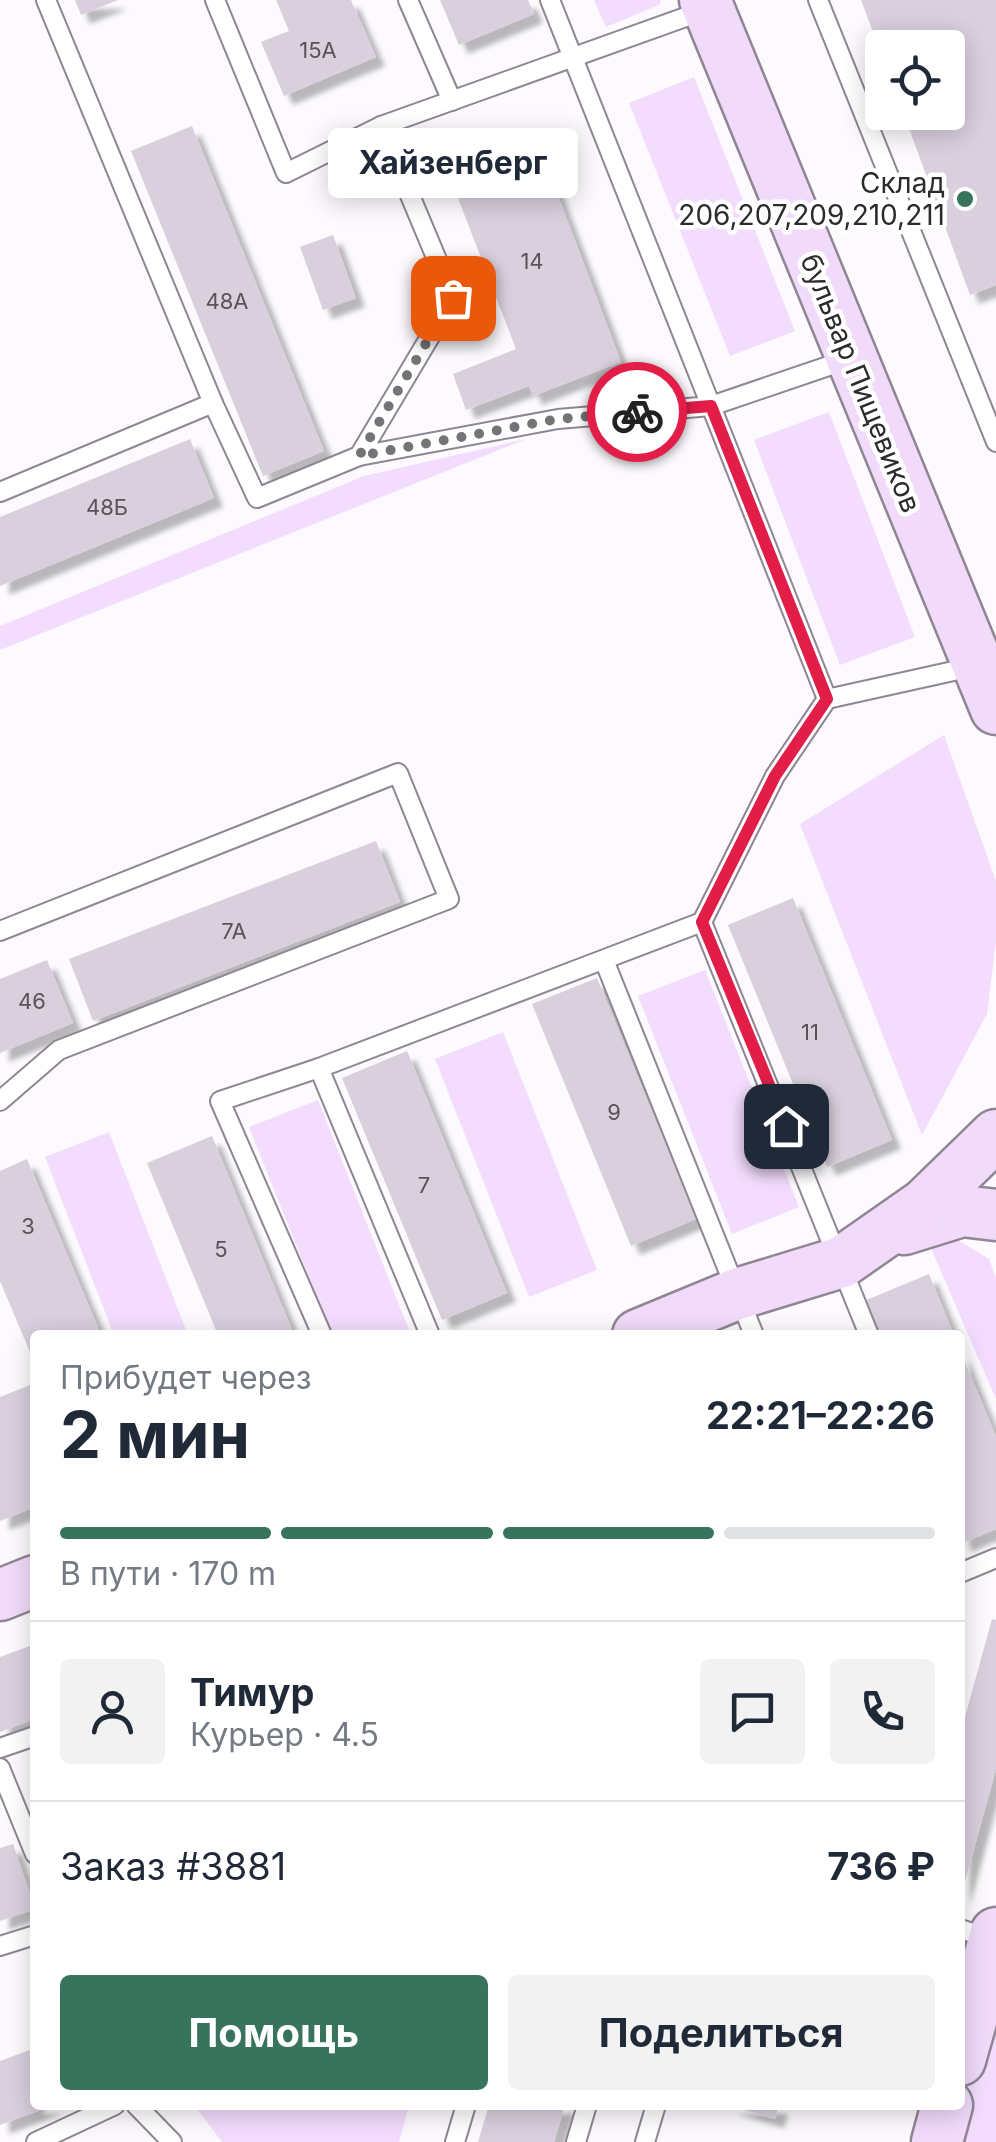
<!DOCTYPE html>
<html lang="ru">
<head>
<meta charset="utf-8">
<style>
  :root { --surface:#fff; --page:#f2f2f3; --text:#1f2937; --muted:#747a83; --line:#e0e1e3; --accent:#38735c }
  body { margin:0; font-family:Inter,sans-serif; background:var(--page); color:var(--text); height:100vh; display:flex; flex-direction:column; font-size:38px; white-space:nowrap }
  * { box-sizing:border-box; margin:0 }
  p { font-size:32px; color:var(--muted) }
  .icon { flex:none; width:55px; height:55px; fill:none; stroke:currentColor; stroke-width:2; stroke-linecap:round; stroke-linejoin:round }
  .map { position:relative; flex:1; overflow:hidden }
  .details { position:absolute; left:30px; top:1330px; width:935px; height:780px; display:flex; flex-direction:column; background:var(--surface); border-radius:10px; box-shadow:0 5px 25px #0003 }
  .details>* { flex:none }
  .tools { position:absolute; left:865px; top:30px; display:grid; gap:20px }
  .tools a { display:grid; place-items:center; width:100px; height:100px; border-radius:10px; background:var(--surface); box-shadow:0 5px 25px #0003; font-size:50px }
  .pin { position:absolute; display:grid; place-items:center; width:85px; height:85px; color:#fff; margin:-42px; border-radius:20px; box-shadow:0 5px 15px #0006 }
  .courier { position:absolute; display:grid; place-items:center; width:100px; height:100px; margin:-50px; border:8px solid #e11d48; border-radius:50%; background:#fff; color:#222; box-shadow:0 2px 12px #0007 }
  .bubble { position:absolute; height:70px; border-radius:10px; background:var(--surface); box-shadow:0 5px 25px #0003; font-size:32px; font-weight:700; line-height:70px; text-align:center }
  .head em { font-style:normal; font-weight:700 }
  .head div { display:flex; flex-direction:column-reverse }
  .head { display:flex; align-items:center; justify-content:space-between; height:170px; padding:0 30px }
  h1 { font-size:65px; font-weight:700; line-height:75px }
  .bar { display:grid; grid-template-columns:repeat(4,1fr); gap:15px 10px; align-content:center; height:120px; padding:0 30px }
  .bar i { height:12px; border-radius:8px; background:var(--line) }
  .bar .selected { background:var(--accent) }
  .bar p { grid-column:span 4 }
  .line { display:flex; align-items:center; gap:25px; padding:0 30px; border-top:2px solid var(--line) }
  .line div { flex:1 }
  .round { display:grid; place-items:center; flex:none; width:105px; height:105px; border-radius:10px; background:var(--page) }
  .cta { display:flex; gap:20px; margin-top:auto; padding:20px 30px }
  .cta a { flex:1; height:115px; border-radius:10px; background:var(--accent); color:#fff; font-size:40px; font-weight:700; line-height:115px; text-align:center }
  .cta a+a { background:var(--page); color:var(--text) }
  .map>svg:first-child { display:block }
  .green { fill:#f3dcfd }
  .building { fill:#d9cfdd; filter:url(#shadow) }
  .lines { fill:none; stroke-linecap:round; stroke-linejoin:round }
  .service-casing { stroke:#8f8693; stroke-width:22 }
  .secondary-casing { stroke:#8f8693; stroke-width:55 }
  .service { stroke:#fff; stroke-width:18 }
  .secondary { stroke:#f1dafa; stroke-width:50 }
  .done { stroke:#757377; stroke-width:10; stroke-dasharray:0 18 }
  .route { stroke:#e11d48; stroke-width:12 }
  .poi-dot { fill:#38735c; stroke:#fff; stroke-width:4 }
  .labels { text-anchor:middle; dominant-baseline:central; stroke-width:9; stroke-linejoin:round; paint-order:stroke }
  .number-label { font-size:22px; fill:#58535a }
  .poi-label { font-size:28px; fill:#2d2a2f; stroke:#fff; text-anchor:end }
  .street-label { font-size:28px; fill:#2d2a2f; stroke:#fff }
</style>
</head>
<body>
<div class="map">
<svg width="996" height="2142" viewBox="0 0 996 2142">
  <defs>
    <filter id="shadow"><feDropShadow dx="9" dy="9" stdDeviation="2.5" flood-color="#0004"/></filter>
  </defs>
  <rect width="100%" height="100%" fill="#fcfafd"/>
  <g class="green">
    <path d="M594,0H660L661,4L606,27Z"/>
    <path d="M694,77L795,331L730,356L629,103Z"/>
    <path d="M829,412L915,637L840,665L754,440Z"/>
    <path d="M526,439L0,650V626L364,476Z"/>
    <path d="M944,735L996,881V942L987,1014L922,1135L800,824Z"/>
    <path d="M705,970L799,1207L732,1234L638,996Z"/>
    <path d="M503,1032L597,1270L529,1297L435,1059Z"/>
    <path d="M318,1100L411,1335H332L249,1127Z"/>
    <path d="M109,1132L188,1335H114L45,1157Z"/>
    <path d="M951,1236L989,1259L996,1278V1399L930,1246Z"/>
    <path d="M996,1991V2142H953Z"/>
    <path d="M194,2105H409L399,2142H222Z"/>
  </g>
  <g class="building">
    <path d="M75,0H118L81,15Z"/>
    <path d="M276,0H351L376,57L284,96L261,42L289,31Z"/>
    <path d="M440,0H528L534,14L459,45Z"/>
    <path d="M861,0H996V285L970,295L903,112H948V48H882V56Z"/>
    <path d="M192,126L324,451L263,476L131,151Z"/>
    <path d="M536,138L621,362L533,396L529,386L466,410L453,374L516,349L448,172Z"/>
    <path d="M333,235L356,298L323,310L300,247Z"/>
    <path d="M190,439L214,498L0,586V517Z"/>
    <path d="M376,841L400,902L93,1021L69,959Z"/>
    <path d="M793,898L892,1140L827,1167L728,925Z"/>
    <path d="M47,960L73,1023L0,1053V979Z"/>
    <path d="M597,978L696,1219L631,1246L532,1004Z"/>
    <path d="M407,1051L507,1293L442,1320L342,1078Z"/>
    <path d="M212,1136L294,1335H218L147,1163Z"/>
    <path d="M27,1159L101,1335H35V1364L0,1281V1171Z"/>
    <path d="M929,1274L954,1335H878L864,1301Z"/>
    <path d="M960,1350L996,1437V1529L963,1543L960,1535Z"/>
    <path d="M35,1383V1507L0,1521V1397Z"/>
    <path d="M992,1619L996,1620V1769L961,1896L960,1735Z"/>
    <path d="M35,1644V1719L0,1732V1657Z"/>
    <path d="M13,1844L35,1909L0,1921V1848Z"/>
    <path d="M35,2048V2105H54L0,2125V2061Z"/>
    <path d="M489,2105H565L554,2142H478Z"/>
    <path d="M728,2105H779L775,2119Z"/>
  </g>
  <g class="lines">
    <g class="service-casing">
      <g id="service">
        <path d="M46,0L213,403L257,498L359,456"/>
        <path d="M215,0L286,173L381,126L708,9"/>
        <path d="M408,0L452,101"/>
        <path d="M818,0L996,442"/>
        <path d="M381,126L453,298L359,456L558,419L711,406L550,0"/>
        <path d="M849,359L711,406L827,699L976,666"/>
        <path d="M0,492L213,403"/>
        <path d="M702,922L775,776L827,699"/>
        <path d="M0,931L398,773L449,899L59,1050L0,1101"/>
        <path d="M604,960L754,1335"/>
        <path d="M319,1068L430,1335"/>
        <path d="M322,1335L220,1101L319,1068L702,922L869,1335"/>
        <path d="M960,1573L996,1558"/>
        <path d="M0,1748L35,1736"/>
        <path d="M0,1768L35,1854"/>
        <path d="M960,1929L989,1938"/>
        <path d="M0,1946L35,1935"/>
        <path d="M136,2105L172,2142"/>
        <path d="M36,2142L115,2105"/>
        <path d="M455,2142L466,2105"/>
        <path d="M576,2142L587,2105"/>
        <path d="M645,2142L656,2105"/>
      </g>
    </g>
    <g class="secondary-casing">
      <g id="secondary">
        <path d="M705,0L996,709"/>
        <path d="M904,1229L962,1211L996,1215"/>
        <path d="M638,1335L737,1294L842,1262L925,1204L996,1135"/>
        <path d="M0,1595L35,1581"/>
        <path d="M960,2060L996,1933"/>
        <path d="M937,2142L947,2105"/>
      </g>
    </g>
    <use href="#service" class="service"/>
    <use href="#secondary" class="secondary"/>
  </g>
  <g class="lines">
    <path class="done" d="M453,298L359,456L558,419L637,412"/>
    <path class="route" d="M637,412L711,406L827,699L775,776L702,922L786,1126"/>
  </g>
  <circle class="poi-dot" cx="965" cy="199" r="10"/>
  <g class="labels">
    <g class="number-label">
      <text x="318" y="50">15А</text>
      <text x="532" y="261">14</text>
      <text x="227" y="301">48А</text>
      <text x="107" y="507">48Б</text>
      <text x="234" y="931">7А</text>
      <text x="32" y="1001">46</text>
      <text x="810" y="1032">11</text>
      <text x="614" y="1112">9</text>
      <text x="424" y="1185">7</text>
      <text x="28" y="1226">3</text>
      <text x="221" y="1249">5</text>
    </g>
    <g class="poi-label">
      <text x="945" y="183">Склад<tspan x="945" dy="32">206,207,209,210,211</tspan></text>
    </g>
    <g class="street-label">
      <text transform="translate(861 383) rotate(68)">бульвар Пищевиков</text>
    </g>
  </g>
</svg>
<div class="tools">
<a><svg class="icon" aria-label="locate" viewBox="0 0 24 24"><circle cx="12" cy="12" r="6"/><path d="M12 2v4M12 18v4M2 12h4M18 12h4"/></svg></a>
</div>
<div class="pin" style="left:453px;top:298px;background:#ea580c"><svg class="icon" aria-label="bag" viewBox="0 0 24 24"><path d="M5 8h14l-1 12H6zM9 8a3 3 0 0 1 6 0"/></svg></div>
<div class="pin" style="left:786px;top:1126px;background:#1f2937"><svg class="icon" aria-label="home" viewBox="0 0 24 24"><path d="M3 11l9-7 9 7M6 9v11h12V9"/></svg></div>
<div class="courier" style="left:637px;top:412px"><svg class="icon" aria-label="bike" viewBox="0 0 24 24"><circle cx="6" cy="16" r="4"/><circle cx="18" cy="16" r="4"/><path d="M6 16l4-8h5l3 8M10 8l3 8H6M13 5h3"/></svg></div>
<div class="bubble" style="left:328px;top:128px;width:250px">Хайзенберг</div>
<section class="details">
<div class="head"><div><h1>2 мин</h1><p>Прибудет через</p></div><em>22:21–22:26</em></div>
<div class="bar"><i class="selected"></i><i class="selected"></i><i class="selected"></i><i></i><p>В пути · 170 m</p></div>
<div class="line" style="height:180px"><a class="round"><svg class="icon" aria-label="person" viewBox="0 0 24 24"><circle cx="12" cy="8" r="4"/><path d="M4 21q1-7 8-7t8 7"/></svg></a><div><b>Тимур</b><p>Курьер · 4.5</p></div><a class="round"><svg class="icon" aria-label="chat" viewBox="0 0 24 24"><path d="M4 5h16v11H9l-5 4z"/></svg></a><a class="round"><svg class="icon" aria-label="phone" viewBox="0 0 24 24"><path d="M5 4h4l2 5-3 2q2 4 5 5l2-3 5 2v4C11 20 4 13 5 4z"/></svg></a></div>
<div class="line" style="height:130px"><div>Заказ #3881</div><b>736 ₽</b></div>
<div class="cta"><a>Помощь</a><a>Поделиться</a></div>
</section>
</div>
</body>
</html>
